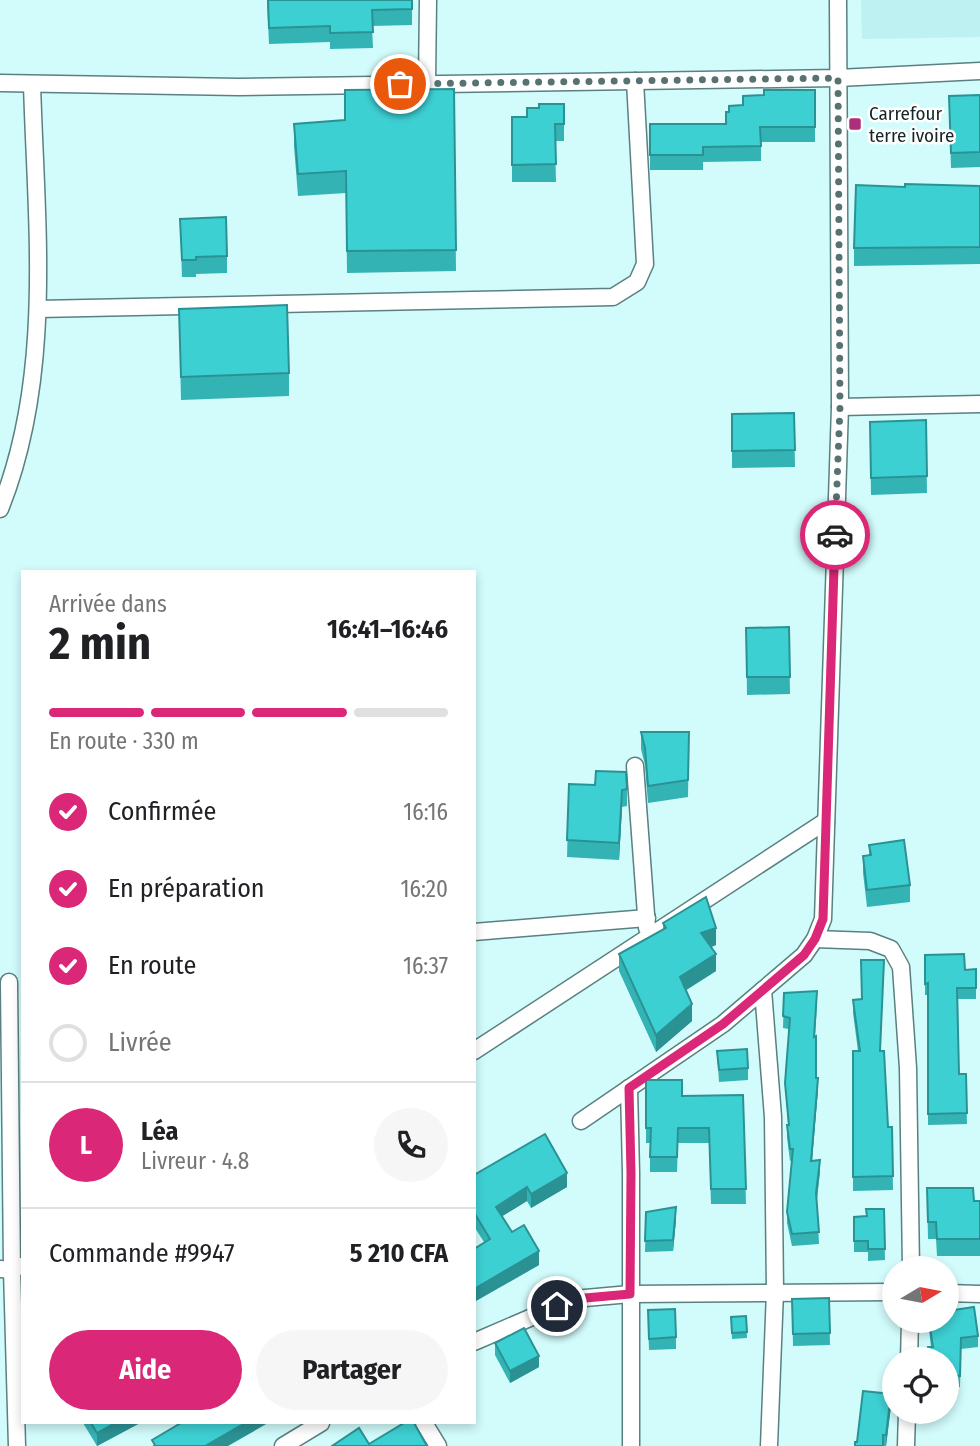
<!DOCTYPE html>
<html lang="fr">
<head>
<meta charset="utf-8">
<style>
  :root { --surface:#fff; --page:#f6f6f6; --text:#202124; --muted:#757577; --line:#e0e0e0; --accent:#db2777 }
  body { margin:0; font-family:"Fira Sans Condensed",sans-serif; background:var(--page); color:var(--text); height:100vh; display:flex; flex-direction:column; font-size:26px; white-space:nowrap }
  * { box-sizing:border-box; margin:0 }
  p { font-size:23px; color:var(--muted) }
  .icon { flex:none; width:38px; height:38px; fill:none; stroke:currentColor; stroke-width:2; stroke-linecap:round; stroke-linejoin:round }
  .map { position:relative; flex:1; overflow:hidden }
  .side { position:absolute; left:21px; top:570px; width:455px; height:854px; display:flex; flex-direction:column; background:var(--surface); border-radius:0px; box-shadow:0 4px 10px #0003 }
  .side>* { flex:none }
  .needle { width:46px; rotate:80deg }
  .buttons { position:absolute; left:882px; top:1256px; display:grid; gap:14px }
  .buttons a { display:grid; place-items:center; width:77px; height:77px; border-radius:50%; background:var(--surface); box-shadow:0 4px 10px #0003; font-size:35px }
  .pin { position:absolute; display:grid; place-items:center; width:60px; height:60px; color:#fff; margin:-30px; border:4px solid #fff; border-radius:50%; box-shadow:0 2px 7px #0007 }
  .courier { position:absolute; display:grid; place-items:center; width:70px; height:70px; margin:-35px; border:5px solid #db2777; border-radius:50%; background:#fff; color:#222; box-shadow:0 2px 9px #0007 }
  .overview em { font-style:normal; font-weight:700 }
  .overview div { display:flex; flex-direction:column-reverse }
  .overview { display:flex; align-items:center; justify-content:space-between; height:119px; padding:0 28px }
  h1 { font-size:46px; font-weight:700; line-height:52px }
  .bar { display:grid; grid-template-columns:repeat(4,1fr); gap:10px 7px; align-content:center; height:84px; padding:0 28px }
  .bar i { height:9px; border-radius:5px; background:var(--line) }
  .bar .selected { background:var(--accent) }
  .bar p { grid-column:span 4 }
  .line { display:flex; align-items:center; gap:18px; padding:0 28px; border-top:2px solid var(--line) }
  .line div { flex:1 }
  .round { display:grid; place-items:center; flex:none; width:74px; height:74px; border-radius:37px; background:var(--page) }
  ol { padding:0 28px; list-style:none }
  li { display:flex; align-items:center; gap:21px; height:77px }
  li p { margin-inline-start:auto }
  li .icon { padding:7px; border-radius:50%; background:var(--accent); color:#fff; stroke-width:4 }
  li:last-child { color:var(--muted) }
  li i { width:38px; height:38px; border:4px solid var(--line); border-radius:50% }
  .button { display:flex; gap:14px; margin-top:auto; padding:14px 28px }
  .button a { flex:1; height:80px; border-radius:42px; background:var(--accent); color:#fff; font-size:28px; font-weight:700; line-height:80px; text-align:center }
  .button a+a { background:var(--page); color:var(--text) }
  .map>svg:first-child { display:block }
  .built { fill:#bef2f2 }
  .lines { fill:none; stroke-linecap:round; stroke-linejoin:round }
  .street-casing { stroke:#5a8080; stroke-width:19 }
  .street { stroke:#fff; stroke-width:16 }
  .wall { fill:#34b3b5 }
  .shaded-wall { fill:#2b9294 }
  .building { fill:#3dd0d3; stroke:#2b9294; stroke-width:2 }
  .done { stroke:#587171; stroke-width:7; stroke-dasharray:0 12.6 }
  .route { stroke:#db2777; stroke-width:9 }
  .poi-dot { fill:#ac2e7d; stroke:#fff; stroke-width:2.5 }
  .labels { text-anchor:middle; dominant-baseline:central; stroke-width:5; stroke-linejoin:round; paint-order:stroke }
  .poi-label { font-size:19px; fill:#162626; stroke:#fff; text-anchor:start }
</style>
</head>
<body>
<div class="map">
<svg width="980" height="1446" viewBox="0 0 980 1446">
  <rect width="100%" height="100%" fill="#d2fbfb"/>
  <path class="built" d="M861,0H980V37L862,39Z"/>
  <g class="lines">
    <g class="street-casing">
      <g id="street">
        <path d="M0,83L239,87L838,78L980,71"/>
        <path d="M427,83L428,0"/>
        <path d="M38,309L613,297L637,282L645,264L635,81"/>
        <path d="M840,407L980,404"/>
        <path d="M0,509C54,375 36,224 32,84"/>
        <path d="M635,766L647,928"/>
        <path d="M474,932L647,918"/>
        <path d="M815,939L870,941L891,949L901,967L908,1068L911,1269"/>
        <path d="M763,990L773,1117L775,1291L769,1446"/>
        <path d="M474,1051L826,821"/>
        <path d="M629,1088L631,1173V1446"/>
        <path d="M581,1121L723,1024L763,990L804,955L815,939L823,919L840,407L838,0"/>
        <path d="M0,1269L12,1270L9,982"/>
        <path d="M947,1293L980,1294"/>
        <path d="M474,1342L574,1299L630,1294L894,1292"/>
        <path d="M909,1360L910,1321"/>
        <path d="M424,1423L438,1446"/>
        <path d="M17,1446L12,1270L20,1266"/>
        <path d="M283,1446L321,1423"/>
        <path d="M906,1446L907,1412"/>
      </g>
    </g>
    <use href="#street" class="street"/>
  </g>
  <g class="wall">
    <path d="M267,0H412V25L372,26L373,48L330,49V42L269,44Z"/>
    <path d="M454,89L456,271L347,273L346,193L298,196L294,146V124L345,120Z"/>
    <path d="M815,90V142H761V161L703,162V170H650V124H726L729,112L764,95Z"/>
    <path d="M980,95V167L951,168L949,96Z"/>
    <path d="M564,104V141H555L556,182H512V117H527L539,108Z"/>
    <path d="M980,186V264L854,266V248L905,187Z"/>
    <path d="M180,219L227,256V273L196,274V277H182Z"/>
    <path d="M179,309L289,373V396L181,400Z"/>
    <path d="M794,413L795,467L732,468V414Z"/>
    <path d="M926,420L927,493L871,495L870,422Z"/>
    <path d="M789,627L790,694L747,695L746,628Z"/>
    <path d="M641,732H689L688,797L648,803L645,765L641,749Z"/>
    <path d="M569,784L627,789V806L622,807L619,860L567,857Z"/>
    <path d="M869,845L910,885V902L867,907L863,873V856L869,855Z"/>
    <path d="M663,923L716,945L711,947L716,971L686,990L692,1021L656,1052L619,971V954L663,930Z"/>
    <path d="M925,955L965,970L976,969V999H958L959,1074H966L967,1124L928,1125V995H925Z"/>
    <path d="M784,993L817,1003L815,1037L816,1078L818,1089L812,1161L820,1171L817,1200L819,1244L792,1246L787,1223V1212L792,1160L790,1161L787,1137V1125H788L785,1083L789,1029L783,1028Z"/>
    <path d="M853,1000L881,1051L888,1127H892L893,1190L853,1191V1051H858L853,1013Z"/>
    <path d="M717,1051L748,1068V1080L719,1082Z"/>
    <path d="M646,1080L682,1096L743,1095L746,1204H711L709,1143H678L677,1172H650V1143H646Z"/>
    <path d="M474,1175L567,1187L531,1208L527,1201L502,1216L512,1232L539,1265L474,1302V1249L484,1242L475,1228H474Z"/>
    <path d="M927,1188L974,1201H980V1256H937L936,1239H928Z"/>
    <path d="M884,1209L885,1260L868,1261V1252H854V1217L866,1216Z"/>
    <path d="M646,1212L676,1219L673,1251L645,1252Z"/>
    <path d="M829,1298L830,1345L793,1346L792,1299Z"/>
    <path d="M746,1316L747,1338L732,1339L731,1317Z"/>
    <path d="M928,1321H947L978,1336V1347L961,1349L960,1387H947V1360L931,1347Z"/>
    <path d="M648,1322L676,1337V1349L649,1350Z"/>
    <path d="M495,1343L539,1367L510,1383L495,1355Z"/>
    <path d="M891,1406L886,1446H855L857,1442Z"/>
    <path d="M83,1423H140L97,1446Z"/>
  </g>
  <g class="shaded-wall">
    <path d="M622,790V807L619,860V843Z"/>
    <path d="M716,928V945L701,951V933Z"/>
    <path d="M716,954V971L680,994V977Z"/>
    <path d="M692,1004V1021L656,1052V1035Z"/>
    <path d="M818,1078V1089L811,1172V1161Z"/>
    <path d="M820,1160V1171L816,1205V1193Z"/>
    <path d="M567,1173V1187L531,1208V1194Z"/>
    <path d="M527,1187V1201L496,1220V1207Z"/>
    <path d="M676,1207V1219L673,1251V1240Z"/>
    <path d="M539,1251V1265L474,1302V1289Z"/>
    <path d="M539,1356V1367L510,1383V1371Z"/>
    <path d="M891,1394V1406L886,1446V1435Z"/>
    <path d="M115,1423H140L97,1446V1433Z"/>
    <path d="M245,1423H268L228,1446H205Z"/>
  </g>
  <g class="building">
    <path d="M268,0H412V9L372,10L373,32L330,33V26L269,28Z"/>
    <path d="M454,89L456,250L347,251L346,171L298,174L294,124L345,120V90Z"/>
    <path d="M764,90H815V127H760L761,146L703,147V155H650V124H726V112H729V106L743,105V96L764,95Z"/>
    <path d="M980,95V152L951,153L949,96Z"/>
    <path d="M539,104H564V124H555L556,164L512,165V117H527V108H539Z"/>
    <path d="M905,184L980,186V247L854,248L856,185L905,187Z"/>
    <path d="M226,217L227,256L196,257V260H182L180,219Z"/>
    <path d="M287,305L289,373L181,377L179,309Z"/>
    <path d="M794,413L795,450L732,451V414Z"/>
    <path d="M926,420L927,476L871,478L870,422Z"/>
    <path d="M789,627L790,677H747L746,628Z"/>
    <path d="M641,732H689L688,780L648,786L645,748Z"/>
    <path d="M596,771L626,772L627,789L622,790L619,843L567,840L569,784L595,785Z"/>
    <path d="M904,840L910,885L867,890L863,856L871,855L869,845Z"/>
    <path d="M706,897L716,928L701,933L716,954L680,977L692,1004L656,1035L619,954L666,928L663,923Z"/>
    <path d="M964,954L965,970L976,969V988H957L959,1074H966L967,1113L928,1114V983L925,984V955Z"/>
    <path d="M861,960H884L880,1051H884L888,1127H892L893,1176L853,1177V1051H860L853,1000L862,999Z"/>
    <path d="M817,991L814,1037L816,1036V1078H818L811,1161L820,1160L816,1193L819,1232L792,1234L787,1212L793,1149H790L787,1125H789L785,1083L790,1018L783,1016L784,993Z"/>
    <path d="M747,1049L748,1068L719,1070L717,1051Z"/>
    <path d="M646,1080H682V1096L743,1095L746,1189H711L709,1128H678L677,1157H650L651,1128H646Z"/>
    <path d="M545,1134L567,1173L531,1194L527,1187L496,1207L512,1232L524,1225L539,1251L474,1289V1249L490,1239L475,1214L474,1215V1175Z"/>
    <path d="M927,1188H973L974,1201H980V1239H937L936,1222H928Z"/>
    <path d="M676,1207L673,1240L645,1241L646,1212Z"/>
    <path d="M866,1209H884L885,1249H868V1241H854V1217L867,1216Z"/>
    <path d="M829,1298L830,1333L793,1334L792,1299Z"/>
    <path d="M974,1307L978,1336L961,1338L960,1376L947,1375V1360H927L928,1347H933L929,1321H947V1311Z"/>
    <path d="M675,1309L676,1337L649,1339L648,1310Z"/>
    <path d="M746,1316L747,1332L732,1333L731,1317Z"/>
    <path d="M524,1328L539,1356L510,1371L495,1343Z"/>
    <path d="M863,1391L891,1394L886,1435H883V1446H855V1442H857Z"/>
    <path d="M91,1423H115L97,1433Z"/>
    <path d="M181,1423H245L205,1446H154L155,1445L152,1440Z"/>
    <path d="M404,1423H414L427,1446H332L359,1428L369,1444Z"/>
  </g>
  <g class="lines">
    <path class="done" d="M400,84L838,78L840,407L835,535"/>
    <path class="route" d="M557,1306L574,1299L630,1294L631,1173L629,1088L723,1024L804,955L815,939L823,919L835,535"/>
  </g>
  <rect class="poi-dot" x="848" y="117" width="14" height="14" rx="3.5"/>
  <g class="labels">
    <g class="poi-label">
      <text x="869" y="113">Carrefour<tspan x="869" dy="22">terre ivoire</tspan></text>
    </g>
  </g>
</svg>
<div class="buttons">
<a><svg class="needle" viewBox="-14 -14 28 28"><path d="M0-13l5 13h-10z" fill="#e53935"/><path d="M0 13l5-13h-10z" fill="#757577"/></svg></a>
<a><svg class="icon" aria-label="locate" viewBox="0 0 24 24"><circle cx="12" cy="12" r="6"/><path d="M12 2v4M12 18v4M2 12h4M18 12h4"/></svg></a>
</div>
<div class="pin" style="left:400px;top:84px;background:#ea580c"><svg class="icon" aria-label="bag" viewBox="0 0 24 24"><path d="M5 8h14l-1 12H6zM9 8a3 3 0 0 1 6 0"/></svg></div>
<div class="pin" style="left:557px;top:1306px;background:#1f2937"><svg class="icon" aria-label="home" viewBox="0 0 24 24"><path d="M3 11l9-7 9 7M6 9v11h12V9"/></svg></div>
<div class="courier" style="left:835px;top:535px"><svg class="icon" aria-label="car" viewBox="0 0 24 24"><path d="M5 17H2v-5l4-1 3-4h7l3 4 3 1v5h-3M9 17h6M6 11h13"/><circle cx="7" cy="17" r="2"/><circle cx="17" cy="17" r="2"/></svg></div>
<section class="side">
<div class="overview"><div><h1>2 min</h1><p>Arrivée dans</p></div><em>16:41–16:46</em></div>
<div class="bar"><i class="selected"></i><i class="selected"></i><i class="selected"></i><i></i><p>En route · 330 m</p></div>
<ol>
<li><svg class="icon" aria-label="check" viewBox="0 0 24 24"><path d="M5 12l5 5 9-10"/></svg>Confirmée<p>16:16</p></li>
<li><svg class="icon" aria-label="check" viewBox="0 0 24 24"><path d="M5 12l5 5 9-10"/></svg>En préparation<p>16:20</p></li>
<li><svg class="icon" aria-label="check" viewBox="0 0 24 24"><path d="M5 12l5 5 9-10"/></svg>En route<p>16:37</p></li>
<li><i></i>Livrée</li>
</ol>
<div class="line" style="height:126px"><b class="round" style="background:var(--accent);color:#fff">L</b><div><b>Léa</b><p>Livreur · 4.8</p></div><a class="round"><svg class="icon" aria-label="phone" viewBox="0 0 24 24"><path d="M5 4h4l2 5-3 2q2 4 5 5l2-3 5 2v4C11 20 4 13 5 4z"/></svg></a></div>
<div class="line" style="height:91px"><div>Commande #9947</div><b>5 210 CFA</b></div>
<div class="button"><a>Aide</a><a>Partager</a></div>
</section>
</div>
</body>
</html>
